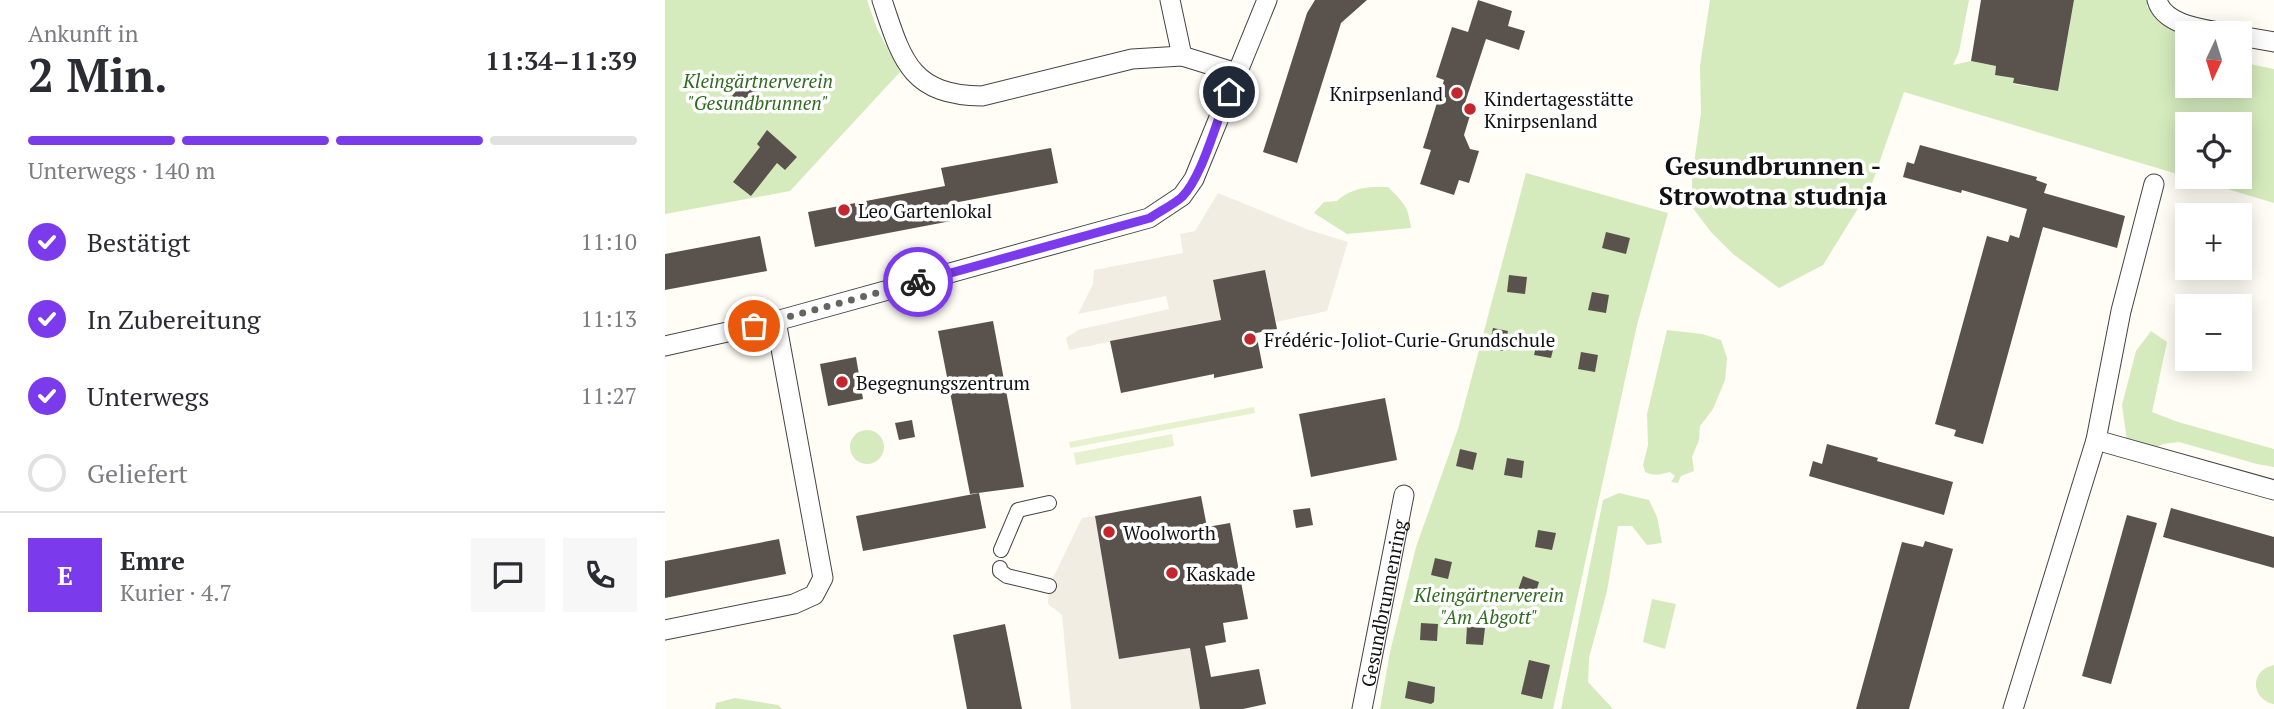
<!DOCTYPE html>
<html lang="de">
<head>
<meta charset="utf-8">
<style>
  :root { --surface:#fff; --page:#f7f7f7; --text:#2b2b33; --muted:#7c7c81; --line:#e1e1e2; --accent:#7c3aed }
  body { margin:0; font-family:"PT Serif",serif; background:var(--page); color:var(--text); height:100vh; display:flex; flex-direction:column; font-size:26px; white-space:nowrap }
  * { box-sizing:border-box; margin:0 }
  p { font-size:23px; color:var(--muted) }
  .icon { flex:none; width:38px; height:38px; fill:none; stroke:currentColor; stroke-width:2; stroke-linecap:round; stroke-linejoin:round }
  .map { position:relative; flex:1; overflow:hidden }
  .drawer { display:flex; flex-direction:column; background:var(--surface); width:665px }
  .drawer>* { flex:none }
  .needle { width:46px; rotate:184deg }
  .controls { position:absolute; left:1510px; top:21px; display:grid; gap:14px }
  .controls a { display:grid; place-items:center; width:77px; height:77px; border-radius:0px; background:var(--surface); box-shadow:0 4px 18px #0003; font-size:35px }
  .pin { position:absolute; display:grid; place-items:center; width:60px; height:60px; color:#fff; margin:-30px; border:4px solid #fff; border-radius:50%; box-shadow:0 2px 7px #0007 }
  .courier { position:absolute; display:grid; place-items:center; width:70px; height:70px; margin:-35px; border:5px solid #7c3aed; border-radius:50%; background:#fff; color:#222; box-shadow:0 2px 9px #0007 }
  .head em { font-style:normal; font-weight:600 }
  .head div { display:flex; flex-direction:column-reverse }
  .head { display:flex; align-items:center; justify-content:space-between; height:119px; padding:0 28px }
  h1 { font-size:46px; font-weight:600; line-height:52px }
  .bar { display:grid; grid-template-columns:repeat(4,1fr); gap:10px 7px; align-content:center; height:84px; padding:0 28px }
  .bar i { height:9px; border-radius:5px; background:var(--line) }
  .bar .current { background:var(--accent) }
  .bar p { grid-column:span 4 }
  .line { display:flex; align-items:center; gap:18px; padding:0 28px; border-top:2px solid var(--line) }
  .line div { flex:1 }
  .round { display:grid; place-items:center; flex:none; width:74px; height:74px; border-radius:0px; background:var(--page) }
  ol { padding:0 28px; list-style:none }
  li { display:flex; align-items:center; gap:21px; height:77px }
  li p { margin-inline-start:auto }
  li .icon { padding:7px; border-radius:50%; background:var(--accent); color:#fff; stroke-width:4 }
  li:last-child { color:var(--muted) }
  li i { width:38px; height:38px; border:4px solid var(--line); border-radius:50% }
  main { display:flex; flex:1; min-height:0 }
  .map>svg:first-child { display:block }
  .green { fill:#d5ebbd; fill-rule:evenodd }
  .pitch { fill:#e6f2cf }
  .plaza { fill:#f1ede2 }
  .building { fill:#5a524d }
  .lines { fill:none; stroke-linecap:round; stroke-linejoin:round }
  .pedestrian-casing { stroke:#444; stroke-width:16 }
  .minor-casing { stroke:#444; stroke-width:21 }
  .pedestrian { stroke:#fff; stroke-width:14 }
  .minor { stroke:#fff; stroke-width:19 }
  .done { stroke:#646461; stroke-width:7; stroke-dasharray:0 12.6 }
  .route { stroke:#7c3aed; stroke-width:9 }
  .poi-dot { fill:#c4262e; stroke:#fff; stroke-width:2.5 }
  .labels { text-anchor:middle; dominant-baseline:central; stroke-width:7; stroke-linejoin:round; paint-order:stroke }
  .park-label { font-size:19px; font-style:italic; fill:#2f6b1f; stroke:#fff }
  .poi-label { font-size:19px; fill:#111; stroke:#fff; text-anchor:start }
  .street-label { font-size:19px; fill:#111; stroke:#fff }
  .district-label { font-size:26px; font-weight:bold; fill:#111; stroke:#fff }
</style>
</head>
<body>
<main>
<section class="drawer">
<div class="head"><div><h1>2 Min.</h1><p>Ankunft in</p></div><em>11:34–11:39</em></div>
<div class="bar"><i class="current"></i><i class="current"></i><i class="current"></i><i></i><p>Unterwegs · 140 m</p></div>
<ol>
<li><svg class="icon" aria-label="check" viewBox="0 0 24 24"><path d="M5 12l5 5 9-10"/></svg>Bestätigt<p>11:10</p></li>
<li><svg class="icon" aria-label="check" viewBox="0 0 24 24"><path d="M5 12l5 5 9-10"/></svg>In Zubereitung<p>11:13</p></li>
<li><svg class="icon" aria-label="check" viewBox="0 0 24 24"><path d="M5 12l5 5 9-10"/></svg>Unterwegs<p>11:27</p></li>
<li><i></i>Geliefert</li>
</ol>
<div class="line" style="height:126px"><b class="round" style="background:var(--accent);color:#fff">E</b><div><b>Emre</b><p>Kurier · 4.7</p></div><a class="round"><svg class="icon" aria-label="chat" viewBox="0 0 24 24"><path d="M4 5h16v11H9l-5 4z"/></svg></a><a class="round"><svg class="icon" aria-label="phone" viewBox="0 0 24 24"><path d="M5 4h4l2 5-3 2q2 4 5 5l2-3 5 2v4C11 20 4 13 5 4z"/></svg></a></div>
</section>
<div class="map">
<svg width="1609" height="709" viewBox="0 0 1609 709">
  <rect width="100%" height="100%" fill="#fffdf5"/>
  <g class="green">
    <path d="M0,0H202L212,29L235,72L125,191L0,214Z"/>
    <path d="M1045,0H1304L1294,52L1288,65L1306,61L1331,66L1330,74L1349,78L1348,84L1393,91L1409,0H1483L1482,7L1500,25L1520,33L1517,49L1522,51V86H1575V62L1609,69V203L1239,92L1205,189L1158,265L1114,288L1068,254L1046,232L1027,207V178L1036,113L1035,66ZM1522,124H1575V177H1522Z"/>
    <path d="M861,173L1003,213L972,325L888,709H715L725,652L751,547L793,429Z"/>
    <path d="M708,187H723C739,203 743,206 746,228L682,234L649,213L659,202L672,201C683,191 694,188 708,187Z"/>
    <path d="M1002,330L1037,334L1056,340L1062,358L1060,380L1048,409L1035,426L1034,440L1027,457L1029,471L1016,476L1013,483L1006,482L1010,476L1005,472C995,474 991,477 980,472L978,465L983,445L982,414Z"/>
    <path d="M1486,331L1502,342L1487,412L1513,422L1609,449V467L1592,464L1514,442L1498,444L1485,451L1462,441L1457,405L1471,351Z"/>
    <circle cx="202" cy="447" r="17"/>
    <path d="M954,493L984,500L992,517L997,543L982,545L967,526H953L942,591L924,658L923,682L948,709H896L938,500Z"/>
    <path d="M987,599L1011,604L1000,649L978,642Z"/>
    <path d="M1609,665V704H1608C1585,698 1585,670 1609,665Z"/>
    <path d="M70,698L113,705L117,709H50L51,703Z"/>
  </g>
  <g class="pitch">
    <path d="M589,407L590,413L405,448L404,442Z"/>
    <path d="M507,434L509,446L411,465L409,453Z"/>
  </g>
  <g class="plaza">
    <path d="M553,193L644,230L683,242L662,311L611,322L600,270L548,281L560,339L537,323L404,350L401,338L413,330L504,309L501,296L413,314L428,284L429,270L518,253L515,234L530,231Z"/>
    <path d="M430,516L454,659L525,648L535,709H406L397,615L383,604L384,586L417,518Z"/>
  </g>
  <g class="building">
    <path d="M650,0H702L676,23L632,163L598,152L642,13Z"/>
    <path d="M813,0L847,11L843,26L860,31L854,50L821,39L799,106L807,109L799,135L805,149L814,151L804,183L794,180L789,195L755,184L766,150L758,148L779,80L771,77L787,27L803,32Z"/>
    <path d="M1316,0H1409L1393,91L1348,83L1349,78L1330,75L1331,66L1306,61Z"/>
    <path d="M78,82L92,93L81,107L67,96Z"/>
    <path d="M102,130L132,157L120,170L112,163L86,196L68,182L95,147L92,144Z"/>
    <path d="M1255,145L1372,177L1371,180L1382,184L1379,193L1460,216L1452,248L1378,227L1318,444L1289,436L1291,430L1270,424L1322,236L1343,242L1345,235L1354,238L1362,209L1297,190L1296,193L1238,177L1242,162L1249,164Z"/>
    <path d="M386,148L393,183L283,204L286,221L150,247L143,212L280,186L276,168Z"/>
    <path d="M941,232L965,238L961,254L937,248Z"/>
    <path d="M95,236L102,271L0,290V254Z"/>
    <path d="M600,270L612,329L591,333L598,368L549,378V374L456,393L445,341L556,320L548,280Z"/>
    <path d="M844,275L862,277L860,294L842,292Z"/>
    <path d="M927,292L944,295L941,313L923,310Z"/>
    <path d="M328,321L359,487L305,494L273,331Z"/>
    <path d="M828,328L843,331L838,351L824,347Z"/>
    <path d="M873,338L890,342L886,358L869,355Z"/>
    <path d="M916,352L933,355L930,372L913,369Z"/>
    <path d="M191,357L198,399L163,406L155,364Z"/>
    <path d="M720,398L732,460L646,477L634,414Z"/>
    <path d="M247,420L250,437L234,440L230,423Z"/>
    <path d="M1162,444L1213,458L1212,461L1288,482L1279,515L1144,476L1148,461L1157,464Z"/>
    <path d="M795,449L812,453L808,470L791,466Z"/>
    <path d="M842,458L859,461L857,478L839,475Z"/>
    <path d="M314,493L321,528L198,551L191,516Z"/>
    <path d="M536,496L542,527L565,523L583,619L558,623L561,642L540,646L546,677L594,669L601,704L578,709H535L525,648L454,659L430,516Z"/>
    <path d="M645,508L648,525L631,528L628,510Z"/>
    <path d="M1506,508L1609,537V568L1498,537Z"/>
    <path d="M1462,515L1492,523L1446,684L1417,676Z"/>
    <path d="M873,530L891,533L887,550L870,547Z"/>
    <path d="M114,539L121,574L0,598V561Z"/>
    <path d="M1260,541L1288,549L1244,709H1191L1237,542L1258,547Z"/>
    <path d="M770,558L787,562L783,579L766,575Z"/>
    <path d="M858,576L874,582L869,599L852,593Z"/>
    <path d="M756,623L773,624L772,641L755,640Z"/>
    <path d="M340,624L357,709H302L288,635Z"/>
    <path d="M802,626L820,628L818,645L801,644Z"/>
    <path d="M864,660L885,665L877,699L856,694Z"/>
    <path d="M743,681L770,687L769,702L766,704L740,698Z"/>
  </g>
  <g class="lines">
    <g class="pedestrian-casing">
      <g id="pedestrian">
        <path d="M336,550L353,510L384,503"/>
        <path d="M335,568V571L342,576L384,586"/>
      </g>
    </g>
    <g class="minor-casing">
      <g id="minor">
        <path d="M217,0C237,60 245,95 317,96L467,59L517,56"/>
        <path d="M505,0L517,56L572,73"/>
        <path d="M1492,0C1499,25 1537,29 1559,33"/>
        <path d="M1575,36L1609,42"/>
        <path d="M0,346L111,321L484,218L517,196L529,179L602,0"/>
        <path d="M1431,440L1609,490"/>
        <path d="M0,630L129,604L149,595L158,578L111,321"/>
        <path id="s1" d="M697,709L739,495"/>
        <path d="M1348,709L1431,440L1456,311L1489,184"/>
      </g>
    </g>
    <use href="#pedestrian" class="pedestrian"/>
    <use href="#minor" class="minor"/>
  </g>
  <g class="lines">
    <path class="done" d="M89,326L253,282"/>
    <path class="route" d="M253,282L485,218C495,211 508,205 517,197C538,176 551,120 564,92"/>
  </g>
  <g class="poi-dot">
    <circle cx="792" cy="93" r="7"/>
    <circle cx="805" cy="109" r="7"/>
    <circle cx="179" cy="210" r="7"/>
    <circle cx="585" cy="339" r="7"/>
    <circle cx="177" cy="382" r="7"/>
    <circle cx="444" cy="532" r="7"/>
    <circle cx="507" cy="573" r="7"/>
  </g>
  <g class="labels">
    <g class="park-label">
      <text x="93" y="80">Kleingärtnerverein<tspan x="93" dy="22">"Gesundbrunnen"</tspan></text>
      <text x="824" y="594">Kleingärtnerverein<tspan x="824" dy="22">"Am Abgott"</tspan></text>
    </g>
    <g class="poi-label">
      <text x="778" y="93" text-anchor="end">Knirpsenland</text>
      <text x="819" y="98">Kindertagesstätte<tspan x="819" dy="22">Knirpsenland</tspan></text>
      <text x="193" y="210">Leo Gartenlokal</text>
      <text x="599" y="339">Frédéric-Joliot-Curie-Grundschule</text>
      <text x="191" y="382">Begegnungszentrum</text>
      <text x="458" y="532">Woolworth</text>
      <text x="521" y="573">Kaskade</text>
    </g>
    <g class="street-label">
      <text stroke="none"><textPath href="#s1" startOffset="108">Gesundbrunnenring</textPath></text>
    </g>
    <g class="district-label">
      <text x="1108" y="165">Gesundbrunnen -<tspan x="1108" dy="30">Strowotna studnja</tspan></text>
    </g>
  </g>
</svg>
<div class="controls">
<a><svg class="needle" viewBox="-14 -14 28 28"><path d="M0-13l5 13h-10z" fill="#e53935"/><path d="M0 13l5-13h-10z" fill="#7c7c81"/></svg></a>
<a><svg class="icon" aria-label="locate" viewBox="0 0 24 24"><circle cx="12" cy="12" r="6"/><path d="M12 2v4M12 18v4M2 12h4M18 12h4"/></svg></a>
<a>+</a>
<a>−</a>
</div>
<div class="pin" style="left:89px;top:326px;background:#ea580c"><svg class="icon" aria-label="bag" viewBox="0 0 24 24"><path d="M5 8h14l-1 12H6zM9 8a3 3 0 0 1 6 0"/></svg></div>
<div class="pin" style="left:564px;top:92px;background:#1f2937"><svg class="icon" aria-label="home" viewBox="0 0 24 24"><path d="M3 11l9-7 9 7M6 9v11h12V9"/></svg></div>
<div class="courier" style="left:253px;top:282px"><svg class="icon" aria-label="bike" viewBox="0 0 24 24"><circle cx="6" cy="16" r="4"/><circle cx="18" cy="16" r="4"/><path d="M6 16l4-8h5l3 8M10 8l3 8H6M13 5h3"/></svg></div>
</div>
</main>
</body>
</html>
